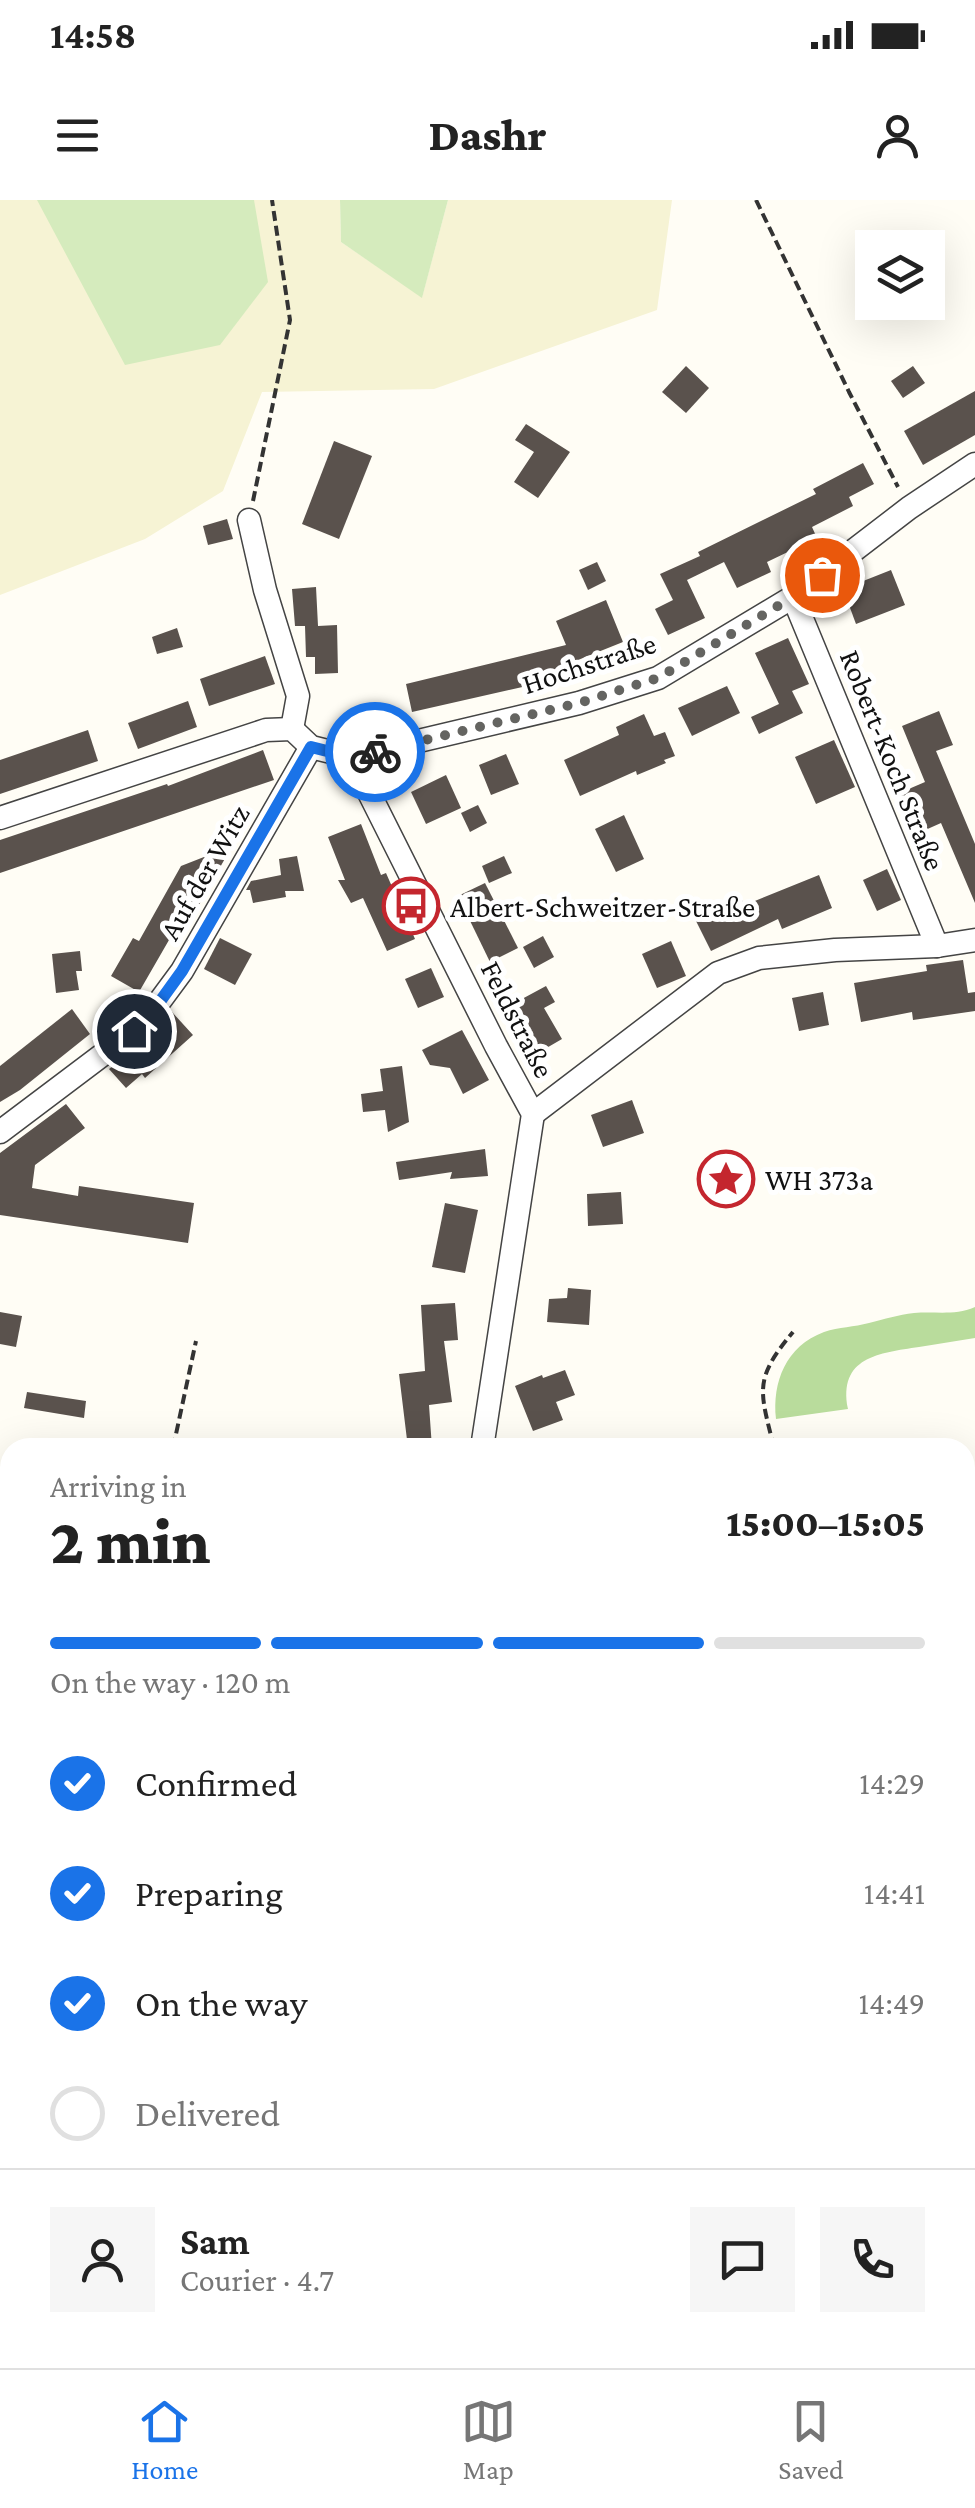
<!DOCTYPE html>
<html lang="en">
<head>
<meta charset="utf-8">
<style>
  :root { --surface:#fff; --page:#f6f6f6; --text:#222; --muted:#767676; --line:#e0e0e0; --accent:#1a73e8 }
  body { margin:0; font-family:"Crimson Pro",serif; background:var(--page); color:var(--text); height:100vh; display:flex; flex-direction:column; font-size:38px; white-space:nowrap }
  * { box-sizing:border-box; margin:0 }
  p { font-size:32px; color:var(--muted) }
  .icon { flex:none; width:55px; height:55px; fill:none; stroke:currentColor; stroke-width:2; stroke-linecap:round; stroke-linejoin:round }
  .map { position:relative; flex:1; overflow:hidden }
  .side { position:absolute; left:0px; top:1238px; width:975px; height:932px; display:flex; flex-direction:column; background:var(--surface); border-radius:30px 30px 0 0; box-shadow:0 10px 40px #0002 }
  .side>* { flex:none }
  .tools { position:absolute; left:855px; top:30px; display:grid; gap:20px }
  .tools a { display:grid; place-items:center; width:90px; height:90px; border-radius:0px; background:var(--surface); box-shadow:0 10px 40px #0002; font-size:50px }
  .pin { position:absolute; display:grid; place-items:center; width:85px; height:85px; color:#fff; margin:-42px; border:5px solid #fff; border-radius:50%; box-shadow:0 2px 10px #0007 }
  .courier { position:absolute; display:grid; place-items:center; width:100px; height:100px; margin:-50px; border:8px solid #1a73e8; border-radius:50%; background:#fff; color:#222; box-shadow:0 2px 12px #0007 }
  .overview em { font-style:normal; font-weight:800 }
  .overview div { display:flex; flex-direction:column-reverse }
  .overview { display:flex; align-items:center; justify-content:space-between; height:170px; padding:0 50px }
  h1 { font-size:65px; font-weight:800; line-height:75px }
  .bar { display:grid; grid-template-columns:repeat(4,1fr); gap:15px 10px; align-content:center; height:120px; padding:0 50px }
  .bar i { height:12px; border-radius:8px; background:var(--line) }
  .bar .on { background:var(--accent) }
  .bar p { grid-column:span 4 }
  .line { display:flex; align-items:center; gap:25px; padding:0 50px; border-top:2px solid var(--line) }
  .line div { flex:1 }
  .round { display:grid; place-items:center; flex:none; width:105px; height:105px; border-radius:0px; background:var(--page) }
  ol { padding:0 50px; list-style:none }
  li { display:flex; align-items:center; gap:30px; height:110px }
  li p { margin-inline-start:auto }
  li .icon { padding:10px; border-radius:50%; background:var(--accent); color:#fff; stroke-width:4 }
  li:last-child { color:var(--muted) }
  li i { width:55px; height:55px; border:5px solid var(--line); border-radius:50% }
  .status { display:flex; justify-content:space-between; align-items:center; height:70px; padding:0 50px; background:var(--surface); direction:ltr }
  .status svg { height:28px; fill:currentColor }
  header { display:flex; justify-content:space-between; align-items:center; height:130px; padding:0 50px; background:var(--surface); font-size:45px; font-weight:800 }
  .dock { display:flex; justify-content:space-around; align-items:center; height:140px; border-top:2px solid var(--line); background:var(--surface); font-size:28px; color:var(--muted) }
  .dock a { display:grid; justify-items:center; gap:5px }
  .dock .on { color:var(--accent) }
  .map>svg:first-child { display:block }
  .farmland { fill:#f6f3d4 }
  .green { fill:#d5ebbd }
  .forest { fill:#b9dc9c }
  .building { fill:#5a524d }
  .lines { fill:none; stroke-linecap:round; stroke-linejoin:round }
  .street-casing { stroke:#444; stroke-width:25 }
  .path { stroke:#333; stroke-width:4; stroke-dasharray:10 5; stroke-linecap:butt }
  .street { stroke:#fff; stroke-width:22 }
  .done { stroke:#646461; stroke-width:10; stroke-dasharray:0 18 }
  .route { stroke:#1a73e8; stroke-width:12 }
  .labels { text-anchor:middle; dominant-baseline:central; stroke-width:10; stroke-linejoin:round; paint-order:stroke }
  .street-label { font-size:30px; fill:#111; stroke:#fff }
  .poi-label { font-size:30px; fill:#111; stroke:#fff; text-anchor:start }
</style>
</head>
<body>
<div class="status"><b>14:58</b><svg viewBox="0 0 49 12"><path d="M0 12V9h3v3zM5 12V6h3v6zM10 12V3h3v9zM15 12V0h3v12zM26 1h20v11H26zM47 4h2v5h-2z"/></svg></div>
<header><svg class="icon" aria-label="menu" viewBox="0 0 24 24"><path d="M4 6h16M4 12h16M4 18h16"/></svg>Dashr<svg class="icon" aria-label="person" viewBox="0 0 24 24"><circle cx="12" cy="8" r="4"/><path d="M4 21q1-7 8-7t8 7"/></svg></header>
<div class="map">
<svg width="975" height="2168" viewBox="0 0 975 2168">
  <rect width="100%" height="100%" fill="#fffdf5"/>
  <path class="farmland" d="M0,0H340L341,42L422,97L448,0H672L657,110L434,189L262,192L223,291L145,339L0,395Z"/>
  <g class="green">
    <path d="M37,0H254L268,82L220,145L125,165Z"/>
    <path d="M340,0H448L422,98L341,42Z"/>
    <path d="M10,1768V1839L0,1828V1796Z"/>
    <path d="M975,1851V1927L965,1932V1856Z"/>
  </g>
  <g class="forest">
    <path d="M975,1107V1138C956,1141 938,1144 919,1147C879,1153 838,1157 848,1209L776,1219C772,1182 786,1146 824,1132C839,1127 854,1127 869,1123C885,1119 898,1115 914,1113C936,1111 954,1116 975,1107Z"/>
    <path d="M157,2160H225L224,2168H159Z"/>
  </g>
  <g class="building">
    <path d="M686,166L709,188L686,213L662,192Z"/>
    <path d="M913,166L925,183L903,198L891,181Z"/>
    <path d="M975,191V235L923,265L904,231Z"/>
    <path d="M526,224L570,252L538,298L514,282L534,252L515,240Z"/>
    <path d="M334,241L372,256L339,339L302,324Z"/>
    <path d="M863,263L874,284L849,297L853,306L812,327L817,338L767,362L771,372L737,388L724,362L687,380L705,418L668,435L655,409L673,400L660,374L700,356L698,352L816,294L813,289Z"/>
    <path d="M227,319L233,339L208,345L203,326Z"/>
    <path d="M597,362L606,381L588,390L579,370Z"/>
    <path d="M891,370L905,405L856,424L843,389Z"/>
    <path d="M316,387L318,426L337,425L338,473L315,474V457H306L305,426H295L292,389Z"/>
    <path d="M606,400L623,442L573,462L575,467L548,478L549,481L412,512L406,484L566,445L556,421Z"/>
    <path d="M177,428L183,447L157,454L152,437Z"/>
    <path d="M788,438L809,484L792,491L803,513L759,534L751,517L779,504L755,453Z"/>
    <path d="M265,456L275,484L209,506L200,479Z"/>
    <path d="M727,486L740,513L692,536L678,508Z"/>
    <path d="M188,501L197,527L138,549L128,523Z"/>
    <path d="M939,511L953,545L936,551L975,644V703L941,623L914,635L897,594L925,582L902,526Z"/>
    <path d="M644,514L654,536L665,532L675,556L664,560L666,563L637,575L636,571L580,596L564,560L619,535L616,527Z"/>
    <path d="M88,530L98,561L0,594V560Z"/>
    <path d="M834,540L855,587L816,604L795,557Z"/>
    <path d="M263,550L274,580L0,673V640L167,584L168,586Z"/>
    <path d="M506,554L519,584L491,595L479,565Z"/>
    <path d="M446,575L461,608L426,624L411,592Z"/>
    <path d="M478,605L487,623L470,632L461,613Z"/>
    <path d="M624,615L644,659L616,672L595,629Z"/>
    <path d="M361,624L381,675L386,673L415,739L387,751L363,698L351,703L338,680H345L328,637Z"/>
    <path d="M232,646L177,744L169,740L139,792L111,776L133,738L139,741L181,666Z"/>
    <path d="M297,656L304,691H285L286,697L253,703L250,690H246L251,681L281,675L279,659Z"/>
    <path d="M504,656L512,673L489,683L482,666Z"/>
    <path d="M887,669L901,700L877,711L863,680Z"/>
    <path d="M819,675L832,708L782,729L778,719L711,751L696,721L742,699L745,705Z"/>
    <path d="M485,683L518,748L490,762L458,696Z"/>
    <path d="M543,736L554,757L534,768L523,747Z"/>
    <path d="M220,738L252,754L235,785L204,769Z"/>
    <path d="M671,741L686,776L657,788L642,754Z"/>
    <path d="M80,751L82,771H76L79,790L56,793L52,754Z"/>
    <path d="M963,760L968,793L975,792V811L913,820L912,812L861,822L854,783L927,771L926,765Z"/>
    <path d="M431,768L444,797L418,808L405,779Z"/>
    <path d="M546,786L555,802L544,808L562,839L531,857L505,808Z"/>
    <path d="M823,792L829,825L799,831L792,798Z"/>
    <path d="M72,809L90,834L20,890L0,902V866Z"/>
    <path d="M172,812L193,835L145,878L142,874L126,888L109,869L145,842Z"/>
    <path d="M462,830L489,880L463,894L450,868L430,865L422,850Z"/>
    <path d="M402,866L409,922L388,932L385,910L363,912L361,894L383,891L380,869Z"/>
    <path d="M632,900L644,933L603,947L591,915Z"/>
    <path d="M66,904L85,928L35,965L32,988L78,996L79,986L194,1003L188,1043L0,1015V953Z"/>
    <path d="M485,949L488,976L450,979L452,972L399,980L396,962Z"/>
    <path d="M621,992L623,1024L588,1026L587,994Z"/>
    <path d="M445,1003L478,1010L465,1073L432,1067Z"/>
    <path d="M568,1088L591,1090L589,1125L547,1122L549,1099L567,1098Z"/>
    <path d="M455,1103L458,1140L444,1141L452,1202L429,1205L432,1248H408L399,1174L425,1171L421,1105Z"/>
    <path d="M0,1112L22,1116L16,1147L0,1144Z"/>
    <path d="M565,1170L575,1195L556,1202L563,1220L533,1231L515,1186L542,1175L543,1178Z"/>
    <path d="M27,1192L86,1201L84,1218L24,1208Z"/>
  </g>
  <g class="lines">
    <g class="street-casing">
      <g id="street">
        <path d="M249,320L265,390L298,496L292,529"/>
        <path d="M793,397L937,746"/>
        <path d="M351,557L496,846L533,914L482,1248"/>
        <path d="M0,618L266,530L292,529L311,547L351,557L579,503L658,478L793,397L909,308L975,264"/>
        <path d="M533,914L718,773L759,758L835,750L937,746L975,740"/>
        <path d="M0,932L134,831L151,813L182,771L311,547"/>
        <path d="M0,1500L10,1501"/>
        <path d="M965,1511L975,1508"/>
        <path d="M0,1771L10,1744"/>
        <path d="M0,1898L10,1911"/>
        <path d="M0,1942L10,1938"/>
        <path d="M415,2160L416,2168"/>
      </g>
    </g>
    <g class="path">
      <path d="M756,0L849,192L898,287"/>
      <path d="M253,301L290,120L272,0"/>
      <path d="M173,1248L196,1141"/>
      <path d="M774,1248C760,1190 753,1180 793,1132"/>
      <path d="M965,2040L975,2058"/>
    </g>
    <use href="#street" class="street"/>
  </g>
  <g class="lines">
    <path class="done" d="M375,552L579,503L658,478L793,397L822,375"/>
    <path class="route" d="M134,831L151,814L182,771L311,547L351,557L375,552"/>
  </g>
  <defs>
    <g id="bus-ring" transform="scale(2.875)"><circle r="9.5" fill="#fff" stroke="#c4262e" stroke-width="1.5"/><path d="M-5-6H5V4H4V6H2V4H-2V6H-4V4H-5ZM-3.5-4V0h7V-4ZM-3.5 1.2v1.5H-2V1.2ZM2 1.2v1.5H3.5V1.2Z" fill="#c4262e"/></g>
    <g id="sight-ring" transform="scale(2.875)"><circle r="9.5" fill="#fff" stroke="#c4262e" stroke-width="1.5"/><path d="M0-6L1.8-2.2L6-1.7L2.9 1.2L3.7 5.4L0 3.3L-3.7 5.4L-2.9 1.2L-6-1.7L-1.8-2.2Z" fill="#c4262e"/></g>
  </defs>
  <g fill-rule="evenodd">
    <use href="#bus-ring" x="411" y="706"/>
    <use href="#sight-ring" x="726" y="979"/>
  </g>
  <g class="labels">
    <g class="street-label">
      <text transform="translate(589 463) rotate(-18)">Hochstraße</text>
      <text transform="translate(893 560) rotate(68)">Robert-Koch Straße</text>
      <text transform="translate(204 672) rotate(-60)">Auf der Witz</text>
      <text transform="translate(518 819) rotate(63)">Feldstraße</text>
    </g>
    <g class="poi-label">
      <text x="450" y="706">Albert-Schweitzer-Straße</text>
      <text x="765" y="979">WH 373a</text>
    </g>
  </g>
</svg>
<div class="tools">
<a><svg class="icon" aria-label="layers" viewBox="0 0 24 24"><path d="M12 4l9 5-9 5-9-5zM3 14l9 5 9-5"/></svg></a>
</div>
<div class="pin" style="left:822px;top:375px;background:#ea580c"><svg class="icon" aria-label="bag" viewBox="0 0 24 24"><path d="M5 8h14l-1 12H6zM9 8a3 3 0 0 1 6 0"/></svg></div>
<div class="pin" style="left:134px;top:831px;background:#1f2937"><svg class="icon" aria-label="home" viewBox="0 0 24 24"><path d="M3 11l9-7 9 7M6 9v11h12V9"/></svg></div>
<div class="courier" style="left:375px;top:552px"><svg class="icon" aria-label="bike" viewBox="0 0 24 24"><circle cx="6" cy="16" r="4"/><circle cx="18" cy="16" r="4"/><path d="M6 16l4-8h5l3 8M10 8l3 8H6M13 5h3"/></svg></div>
<section class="side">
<div class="overview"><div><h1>2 min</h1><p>Arriving in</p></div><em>15:00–15:05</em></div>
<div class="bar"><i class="on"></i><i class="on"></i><i class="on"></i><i></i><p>On the way · 120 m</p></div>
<ol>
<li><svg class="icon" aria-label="check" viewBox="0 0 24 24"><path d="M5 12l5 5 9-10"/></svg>Confirmed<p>14:29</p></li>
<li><svg class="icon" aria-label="check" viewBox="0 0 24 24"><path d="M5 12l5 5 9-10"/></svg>Preparing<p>14:41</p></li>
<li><svg class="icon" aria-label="check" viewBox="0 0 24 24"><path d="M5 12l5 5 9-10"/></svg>On the way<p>14:49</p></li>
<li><i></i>Delivered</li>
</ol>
<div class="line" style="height:180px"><a class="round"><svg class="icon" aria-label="person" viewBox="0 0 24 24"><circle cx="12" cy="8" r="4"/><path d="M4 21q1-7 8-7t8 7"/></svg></a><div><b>Sam</b><p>Courier · 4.7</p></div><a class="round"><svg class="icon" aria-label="chat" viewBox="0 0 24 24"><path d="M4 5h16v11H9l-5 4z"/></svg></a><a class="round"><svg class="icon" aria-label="phone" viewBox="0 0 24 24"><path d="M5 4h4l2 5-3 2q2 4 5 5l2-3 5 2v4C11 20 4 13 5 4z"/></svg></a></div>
</section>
</div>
<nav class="dock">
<a class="on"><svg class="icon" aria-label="home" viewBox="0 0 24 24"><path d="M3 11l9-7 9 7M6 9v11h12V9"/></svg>Home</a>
<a><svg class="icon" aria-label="map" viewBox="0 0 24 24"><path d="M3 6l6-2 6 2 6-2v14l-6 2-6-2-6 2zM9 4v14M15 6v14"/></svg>Map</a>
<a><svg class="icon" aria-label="saved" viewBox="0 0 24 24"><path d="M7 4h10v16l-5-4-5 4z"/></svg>Saved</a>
</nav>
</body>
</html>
